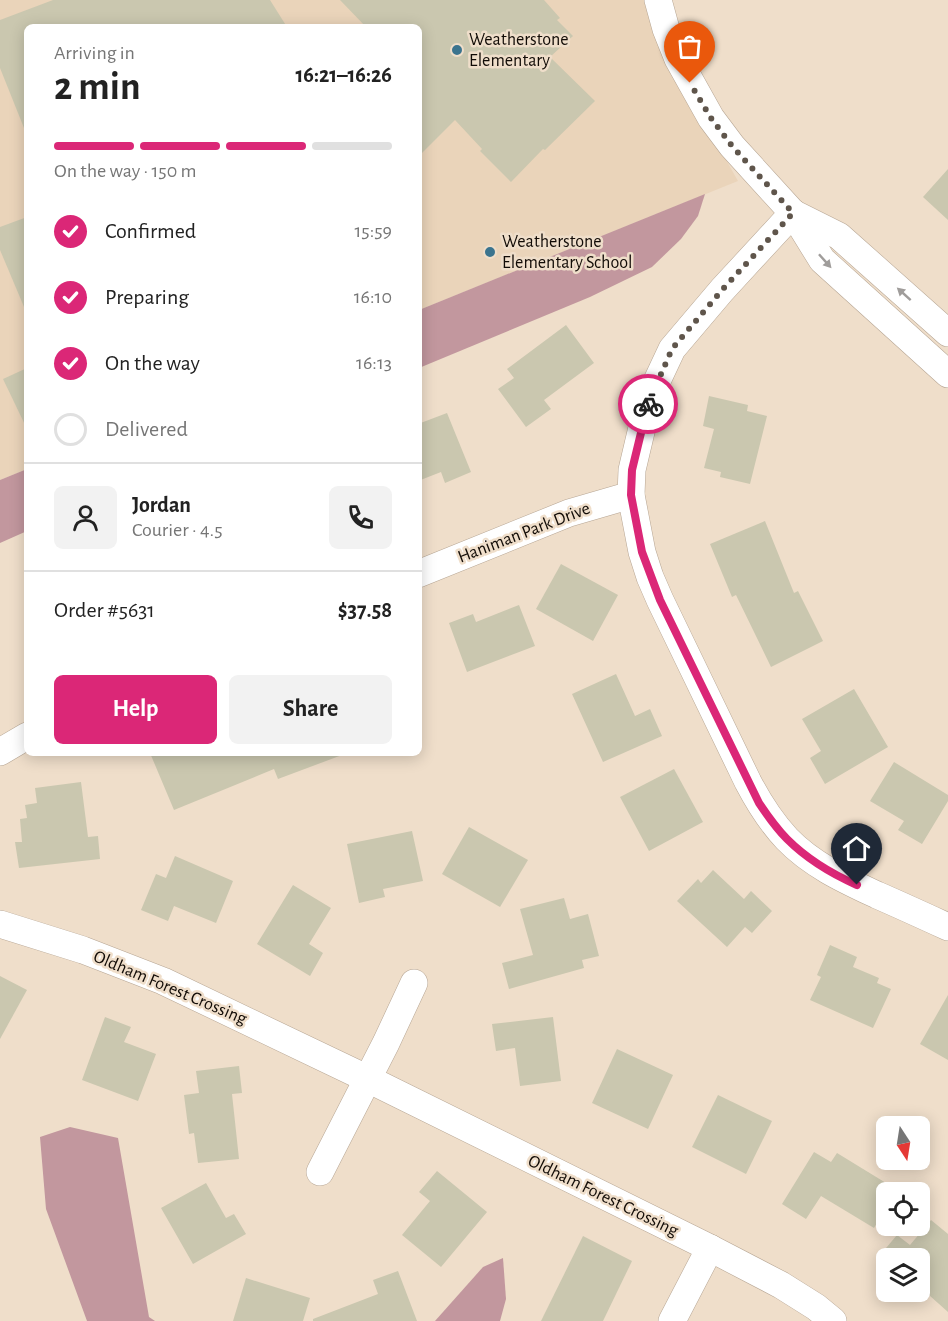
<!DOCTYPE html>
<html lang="en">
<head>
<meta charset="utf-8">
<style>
  :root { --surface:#fff; --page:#f2f2f2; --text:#222; --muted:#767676; --line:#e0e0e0; --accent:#db2777 }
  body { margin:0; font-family:"Alegreya Sans",sans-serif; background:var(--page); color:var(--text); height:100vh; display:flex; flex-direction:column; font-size:22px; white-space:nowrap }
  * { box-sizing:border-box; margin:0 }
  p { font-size:20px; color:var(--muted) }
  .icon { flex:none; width:33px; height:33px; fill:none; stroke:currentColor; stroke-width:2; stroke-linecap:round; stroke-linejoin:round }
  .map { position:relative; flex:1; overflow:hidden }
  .drawer { position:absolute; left:24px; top:24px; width:398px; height:732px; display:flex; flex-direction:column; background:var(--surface); border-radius:9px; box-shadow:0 3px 15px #0003 }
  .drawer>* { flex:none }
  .needle { width:39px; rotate:168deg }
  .tools { position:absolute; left:876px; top:1116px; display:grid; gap:12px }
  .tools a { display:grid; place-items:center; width:54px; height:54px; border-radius:9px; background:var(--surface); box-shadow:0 3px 15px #0003; font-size:30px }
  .pin { position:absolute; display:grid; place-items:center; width:51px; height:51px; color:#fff; margin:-62px -26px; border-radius:50% 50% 50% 0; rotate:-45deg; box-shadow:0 0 6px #0007 }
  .pin .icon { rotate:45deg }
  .courier { position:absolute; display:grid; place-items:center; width:60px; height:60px; margin:-30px; border:4px solid #db2777; border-radius:50%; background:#fff; color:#222; box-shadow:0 2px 8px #0007 }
  .head em { font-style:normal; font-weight:700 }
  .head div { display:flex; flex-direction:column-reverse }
  .head { display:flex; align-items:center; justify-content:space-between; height:102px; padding:0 30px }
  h1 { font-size:39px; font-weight:700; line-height:45px }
  .bar { display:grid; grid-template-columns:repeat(4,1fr); gap:9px 6px; align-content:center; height:72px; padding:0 30px }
  .bar i { height:8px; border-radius:4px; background:var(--line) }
  .bar .on { background:var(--accent) }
  .bar p { grid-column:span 4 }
  .line { display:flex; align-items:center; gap:15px; padding:0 30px; border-top:2px solid var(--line) }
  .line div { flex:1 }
  .round { display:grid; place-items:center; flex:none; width:63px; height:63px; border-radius:9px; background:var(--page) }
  ol { padding:0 30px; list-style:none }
  li { display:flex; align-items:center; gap:18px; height:66px }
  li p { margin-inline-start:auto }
  li .icon { padding:6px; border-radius:50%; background:var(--accent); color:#fff; stroke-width:4 }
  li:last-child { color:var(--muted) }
  li i { width:33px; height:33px; border:3px solid var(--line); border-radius:50% }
  .action { display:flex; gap:12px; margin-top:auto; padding:12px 30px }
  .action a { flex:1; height:69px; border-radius:9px; background:var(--accent); color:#fff; font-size:24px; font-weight:700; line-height:69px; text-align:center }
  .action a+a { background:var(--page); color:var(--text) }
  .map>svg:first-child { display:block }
  .built { fill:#ead4ba }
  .forest { fill:#c2979e }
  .building { fill:#cac7af }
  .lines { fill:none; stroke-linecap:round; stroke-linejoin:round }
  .minor-casing { stroke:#b7a694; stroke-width:28 }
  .minor { stroke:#fff; stroke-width:27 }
  .oneway { fill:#a09d9b }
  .done { stroke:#5f554b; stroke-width:6; stroke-dasharray:0 10.8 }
  .route { stroke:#db2777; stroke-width:8 }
  .poi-dot { fill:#3b748e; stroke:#efdeca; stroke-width:2 }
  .labels { text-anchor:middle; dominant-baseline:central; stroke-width:5; stroke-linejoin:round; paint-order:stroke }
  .poi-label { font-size:18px; fill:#110b06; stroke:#efdeca; text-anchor:start }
  .street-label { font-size:18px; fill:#110b06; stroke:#efdeca }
</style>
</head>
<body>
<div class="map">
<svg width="948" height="1321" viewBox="0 0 948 1321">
  <rect width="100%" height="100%" fill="#efdeca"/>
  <path class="built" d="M0,0H644L655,35L738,181L419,310L418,27H27V469L0,480Z"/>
  <g class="forest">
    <path d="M705,194L698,216L681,239L652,267L590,297L419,368V310Z"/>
    <path d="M27,469V531L0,543V480Z"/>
    <path d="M70,1127L118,1138L149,1317L155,1321H87L46,1209L40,1137Z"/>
    <path d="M503,1258L506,1299L500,1321H435L483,1267Z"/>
  </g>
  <g class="building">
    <path d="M53,0H270L287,27H27V133H26L0,68V20Z"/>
    <path d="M340,0H544L560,18L557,20L573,36L550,57L595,101L545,150L543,149L511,182L480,151L482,149L455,120L418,157V27H366Z"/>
    <path d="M948,169V220L923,197Z"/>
    <path d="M27,217V314L0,250V227Z"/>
    <path d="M566,325L594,363L544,400L551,409L526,427L498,389L514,378L507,369Z"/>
    <path d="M27,368V429L3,379Z"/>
    <path d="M709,396L748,405L747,411L767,416L750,484L720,477L721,472L704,468L714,429L703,426Z"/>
    <path d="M447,413L471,472L445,483L441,472L418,481V424Z"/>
    <path d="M765,521L794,593L798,591L823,641L771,667L736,595L732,597L710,544Z"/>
    <path d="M561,564L618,595L593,641L536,609Z"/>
    <path d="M519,605L535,646L467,672L449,623L473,614L476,622Z"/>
    <path d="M616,674L635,716L650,709L662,736L603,762L572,694Z"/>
    <path d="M854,689L888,747L825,784L810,758L821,751L802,719Z"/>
    <path d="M150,753H341L342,755L278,779L274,769L174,810Z"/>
    <path d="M894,762L948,795V801L922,844L898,830L904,821L870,801Z"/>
    <path d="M674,769L703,822L649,851L620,797Z"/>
    <path d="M81,782L88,837L98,836L100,859L19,868L15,842H22L20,819L27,818L25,805L37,803L35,788Z"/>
    <path d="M469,827L528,860L500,907L442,874Z"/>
    <path d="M412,831L423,881L383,889L385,897L359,903L347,844Z"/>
    <path d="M175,856L233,881L216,923L174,906L168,921L141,910L156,874L166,878Z"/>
    <path d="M713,870L744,899L751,891L772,911L752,933L745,927L727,947L677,901L698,879L701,883Z"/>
    <path d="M293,885L331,908L309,944L323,953L310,976L257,944Z"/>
    <path d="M564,898L570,919L588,914L599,956L582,960L584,968L509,989L502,963L533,955L520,909Z"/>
    <path d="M830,945L857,957L853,967L879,978L877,983L891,989L873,1028L810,1000L821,977L817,975Z"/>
    <path d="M0,976L27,990L0,1039Z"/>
    <path d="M948,995V1060L920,1044Z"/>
    <path d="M105,1017L131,1027L124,1042L156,1054L138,1101L82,1080Z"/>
    <path d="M553,1017L561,1081L520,1086L515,1048L496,1051L492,1024Z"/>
    <path d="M617,1049L673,1075L648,1129L592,1103Z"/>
    <path d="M239,1066L242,1093L232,1094L239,1159L198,1163L194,1133L189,1134L184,1095L199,1093L196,1071Z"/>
    <path d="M718,1095L772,1121L746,1174L692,1147Z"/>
    <path d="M814,1152L831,1162L837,1153L886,1183V1208L874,1228L821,1196L806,1219L782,1204Z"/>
    <path d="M437,1171L487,1212L441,1267L402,1235L430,1201L419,1192Z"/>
    <path d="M206,1183L226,1218L234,1214L246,1234L193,1264L161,1208Z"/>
    <path d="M931,1220L948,1234V1312L920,1287V1258L886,1259L881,1254L897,1235L910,1245Z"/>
    <path d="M583,1236L632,1261L603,1321H541Z"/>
    <path d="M398,1271L417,1321H313V1319L378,1294L373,1280Z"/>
    <path d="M246,1278L310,1298L303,1321H233Z"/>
  </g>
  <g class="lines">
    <g class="minor-casing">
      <g id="minor">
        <path d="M658,0L666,29L678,59L711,118L732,146L793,213L822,260L948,374"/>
        <path d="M793,213L722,290L672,349L649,398L632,470L631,495L642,552L650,577L660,600L748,782C759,803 771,822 787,839C812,865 845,880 877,895C900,905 924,916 948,927"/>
        <path d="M793,213L839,236L948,333"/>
        <path d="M418,574L569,513L631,495"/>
        <path d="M0,752L27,736"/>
        <path d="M0,924L83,950L163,981L368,1079L710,1248L781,1285L816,1307L833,1321"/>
        <path d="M320,1172L386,1043L414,983"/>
        <path d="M672,1321L710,1248"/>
      </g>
    </g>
    <use href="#minor" class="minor"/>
  </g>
  <defs><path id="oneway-solid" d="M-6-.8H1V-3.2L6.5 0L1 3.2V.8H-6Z" transform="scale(1.5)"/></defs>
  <g class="oneway">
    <use href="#oneway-solid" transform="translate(825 261) rotate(48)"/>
    <use href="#oneway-solid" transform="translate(904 294) rotate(-138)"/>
  </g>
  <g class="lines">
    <path class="done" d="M648,404L672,349L722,290L793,213L732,146L711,118L690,83"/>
    <path class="route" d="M648,404L632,470L631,495L642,552L660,600L759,803C767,815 776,828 787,839C807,859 832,874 857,885"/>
  </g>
  <g class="poi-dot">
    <circle cx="457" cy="50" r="6"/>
    <circle cx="490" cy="252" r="6"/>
  </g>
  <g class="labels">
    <g class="poi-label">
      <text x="469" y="40">Weatherstone<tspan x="469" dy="21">Elementary</tspan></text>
      <text x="502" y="242">Weatherstone<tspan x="502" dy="21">Elementary School</tspan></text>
    </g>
    <g class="street-label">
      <text transform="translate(524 533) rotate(-21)">Haniman Park Drive</text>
      <text transform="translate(170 988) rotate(23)">Oldham Forest Crossing</text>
      <text transform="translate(603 1196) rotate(26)">Oldham Forest Crossing</text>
    </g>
  </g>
</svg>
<div class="tools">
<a><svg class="needle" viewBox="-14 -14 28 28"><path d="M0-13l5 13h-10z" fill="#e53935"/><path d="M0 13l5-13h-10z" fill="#767676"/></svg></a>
<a><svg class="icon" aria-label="locate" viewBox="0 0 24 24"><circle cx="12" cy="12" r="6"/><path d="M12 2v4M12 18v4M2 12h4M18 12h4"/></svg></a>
<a><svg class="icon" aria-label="layers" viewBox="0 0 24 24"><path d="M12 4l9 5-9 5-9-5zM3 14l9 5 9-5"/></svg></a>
</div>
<div class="pin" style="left:690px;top:83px;background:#ea580c"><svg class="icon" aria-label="bag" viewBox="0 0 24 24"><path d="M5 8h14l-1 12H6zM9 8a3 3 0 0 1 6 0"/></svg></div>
<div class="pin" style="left:857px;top:885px;background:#1f2937"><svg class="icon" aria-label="home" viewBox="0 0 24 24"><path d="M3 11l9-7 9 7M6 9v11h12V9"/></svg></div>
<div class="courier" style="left:648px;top:404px"><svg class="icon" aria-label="bike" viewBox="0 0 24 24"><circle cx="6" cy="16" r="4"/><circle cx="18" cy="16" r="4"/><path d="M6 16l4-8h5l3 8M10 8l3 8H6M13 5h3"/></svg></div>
<section class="drawer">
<div class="head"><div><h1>2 min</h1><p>Arriving in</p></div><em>16:21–16:26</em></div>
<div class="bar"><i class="on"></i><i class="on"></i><i class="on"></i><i></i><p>On the way · 150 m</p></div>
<ol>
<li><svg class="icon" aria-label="check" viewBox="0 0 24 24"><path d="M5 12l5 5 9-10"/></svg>Confirmed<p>15:59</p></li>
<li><svg class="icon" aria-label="check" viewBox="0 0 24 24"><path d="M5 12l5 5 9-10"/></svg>Preparing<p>16:10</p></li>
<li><svg class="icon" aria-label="check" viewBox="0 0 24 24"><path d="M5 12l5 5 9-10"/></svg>On the way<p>16:13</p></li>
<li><i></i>Delivered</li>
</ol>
<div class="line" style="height:108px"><a class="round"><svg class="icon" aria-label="person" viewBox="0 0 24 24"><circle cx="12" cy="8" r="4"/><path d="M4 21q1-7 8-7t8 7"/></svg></a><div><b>Jordan</b><p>Courier · 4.5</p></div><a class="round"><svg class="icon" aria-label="phone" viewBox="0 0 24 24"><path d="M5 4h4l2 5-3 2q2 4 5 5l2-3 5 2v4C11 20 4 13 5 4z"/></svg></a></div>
<div class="line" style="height:78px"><div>Order #5631</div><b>$37.58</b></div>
<div class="action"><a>Help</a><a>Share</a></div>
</section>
</div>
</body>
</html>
